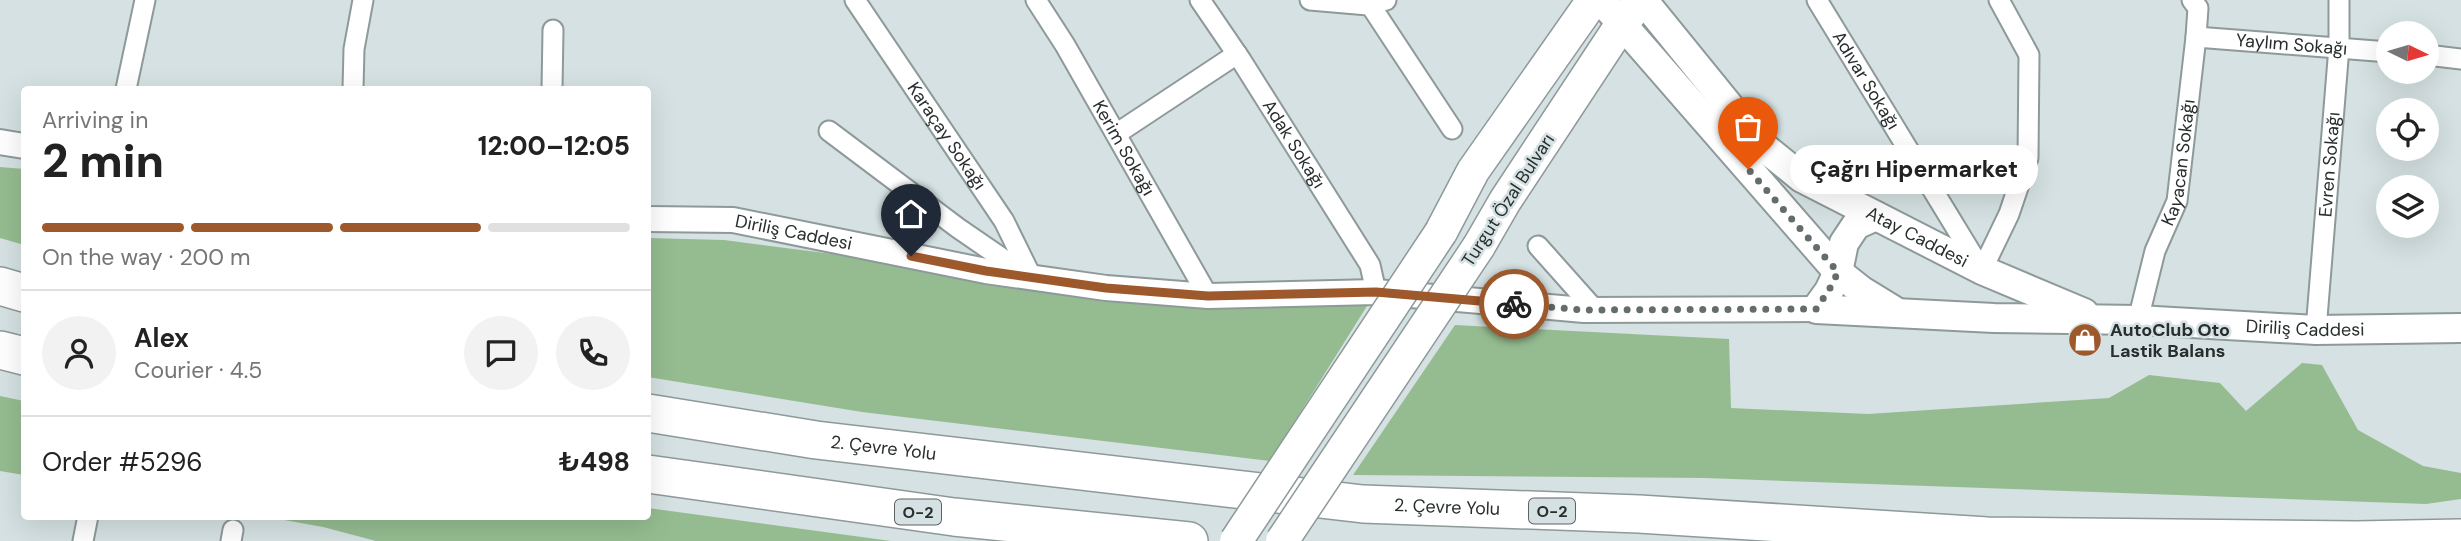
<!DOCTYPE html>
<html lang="en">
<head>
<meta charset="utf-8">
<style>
  :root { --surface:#fff; --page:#f2f2f2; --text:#222; --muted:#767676; --line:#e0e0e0; --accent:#9d582c }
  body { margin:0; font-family:"DM Sans",sans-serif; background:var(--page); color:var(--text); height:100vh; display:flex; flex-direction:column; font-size:26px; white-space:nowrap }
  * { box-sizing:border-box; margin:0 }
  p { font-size:23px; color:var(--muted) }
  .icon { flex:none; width:38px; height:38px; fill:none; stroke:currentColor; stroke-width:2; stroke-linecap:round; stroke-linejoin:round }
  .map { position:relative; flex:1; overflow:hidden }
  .drawer { position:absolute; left:21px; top:86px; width:630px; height:434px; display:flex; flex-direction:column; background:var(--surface); border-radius:7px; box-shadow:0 7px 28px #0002 }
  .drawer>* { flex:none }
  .needle { width:46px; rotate:95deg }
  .fabs { position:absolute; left:2376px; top:21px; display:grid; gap:14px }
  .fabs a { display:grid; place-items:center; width:63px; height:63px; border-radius:50%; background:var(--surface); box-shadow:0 7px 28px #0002; font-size:35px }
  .pin { position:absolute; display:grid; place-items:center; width:60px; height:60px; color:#fff; margin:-72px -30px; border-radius:50% 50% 50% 0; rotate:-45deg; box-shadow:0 0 7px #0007 }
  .pin .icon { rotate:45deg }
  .courier { position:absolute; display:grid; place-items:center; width:70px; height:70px; margin:-35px; border:5px solid #9d582c; border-radius:50%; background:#fff; color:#222; box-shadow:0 2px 9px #0007 }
  .bubble { position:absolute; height:49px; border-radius:24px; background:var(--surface); box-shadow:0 7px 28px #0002; font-size:23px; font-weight:800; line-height:49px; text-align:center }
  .summary em { font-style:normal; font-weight:800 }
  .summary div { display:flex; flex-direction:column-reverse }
  .summary { display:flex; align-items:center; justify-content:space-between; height:119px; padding:0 21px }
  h1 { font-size:46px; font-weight:800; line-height:52px }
  .bar { display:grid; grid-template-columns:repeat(4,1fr); gap:10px 7px; align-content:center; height:84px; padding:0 21px }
  .bar i { height:9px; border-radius:5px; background:var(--line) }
  .bar .active { background:var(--accent) }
  .bar p { grid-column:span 4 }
  .line { display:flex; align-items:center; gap:18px; padding:0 21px; border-top:2px solid var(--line) }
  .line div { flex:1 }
  .round { display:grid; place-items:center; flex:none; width:74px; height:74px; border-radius:37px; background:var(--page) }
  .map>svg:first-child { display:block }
  .green { fill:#95bc91 }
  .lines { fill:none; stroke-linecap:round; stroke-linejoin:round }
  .minor-casing { stroke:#8e999a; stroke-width:23 }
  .tertiary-casing { stroke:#8e999a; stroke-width:28 }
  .secondary-casing { stroke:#8e999a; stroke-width:32 }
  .primary-casing { stroke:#8e999a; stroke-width:35 }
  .motorway-casing { stroke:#8e999a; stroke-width:40 }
  .minor { stroke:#fff; stroke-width:19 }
  .tertiary { stroke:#fff; stroke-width:24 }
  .secondary { stroke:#fff; stroke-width:28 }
  .primary { stroke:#fff; stroke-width:32 }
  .motorway { stroke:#fff; stroke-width:37 }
  .primary-bridge-casing { stroke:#8e999a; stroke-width:35; stroke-linecap:butt }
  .primary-bridge { stroke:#fff; stroke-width:32 }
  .done { stroke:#656c6c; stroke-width:7; stroke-dasharray:0 12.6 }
  .route { stroke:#9d582c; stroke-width:9 }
  .labels { text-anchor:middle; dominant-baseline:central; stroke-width:5; stroke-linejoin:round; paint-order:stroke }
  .shield { fill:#d5e1e2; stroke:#5c6363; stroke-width:2 }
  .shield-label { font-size:16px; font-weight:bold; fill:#282d2d }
  .street-label { font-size:18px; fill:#282d2d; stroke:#d5e1e2 }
  .poi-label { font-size:18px; font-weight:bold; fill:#282d2d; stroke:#d5e1e2; text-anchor:start }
</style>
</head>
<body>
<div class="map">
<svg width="2461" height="541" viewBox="0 0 2461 541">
  <rect width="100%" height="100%" fill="#d5e1e2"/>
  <g class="green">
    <path d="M0,167L24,169V245L0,238Z"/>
    <path d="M648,238L724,240L1035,280L1367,306L1270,461L862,412L648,377Z"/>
    <path d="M1455,325L1729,339L1731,408L1868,414L2109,398L2149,375L2220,383L2246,411L2302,363L2322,365L2358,430L2423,466L2461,473V499L2426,504L1705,478L1353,475Z"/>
    <path d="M0,396L24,401V475L0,471Z"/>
    <path d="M648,508L891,541H376L323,527L262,516H648Z"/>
  </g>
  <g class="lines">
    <g class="minor-casing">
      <g id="minor">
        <path id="s1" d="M855,0L1004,221L1032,278"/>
        <path id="s2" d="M1036,0L1065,45L1208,296"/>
        <path id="s3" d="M1200,0L1241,60L1370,265L1376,292"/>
        <path d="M1310,0L1368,5L1386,0"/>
        <path d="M1367,0L1452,129"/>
        <path id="s4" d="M1817,0L1981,269"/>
        <path id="s5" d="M2196,37L2389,52"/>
        <path d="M2427,55L2461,59"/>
        <path d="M126,89L145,0"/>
        <path d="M353,89L354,49L363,0"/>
        <path d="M552,89L553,30"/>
        <path d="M829,131L958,228L1028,276"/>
        <path d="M1116,134L1237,54"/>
        <path d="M1538,246L1595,310"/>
        <path d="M1982,270L2009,214L2028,158L2029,55L1999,0"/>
        <path id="s6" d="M2138,320L2155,251L2177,201L2196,37L2198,8L2192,0"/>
        <path id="s7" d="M2316,330L2339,47V0"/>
        <path d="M83,541L88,516"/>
        <path d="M231,541L233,530"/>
      </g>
    </g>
    <g class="tertiary-casing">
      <g id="tertiary">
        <path d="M0,142L24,146"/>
        <path id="s8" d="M648,219L733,220L986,271L1106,288L1208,296L1376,292L1584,310L1816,309"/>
      </g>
    </g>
    <g class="secondary-casing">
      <g id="secondary">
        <path d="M1601,0L1838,272L1862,291L1893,310"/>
        <path id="s9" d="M1643,0L1760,144L1802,178L1982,270L2084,313"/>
        <path id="s10" d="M1876,216L1856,225L1844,243L1838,272L1829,291L1816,309L1994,318L2138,320L2316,330L2461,328"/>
      </g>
    </g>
    <g class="primary-casing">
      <g id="primary">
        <path d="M1441,232L1473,171L1593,0"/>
        <path d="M1479,246L1505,201L1621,25L1641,0"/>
      </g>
    </g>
    <g class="motorway-casing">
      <g id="motorway">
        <path d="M0,286L24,293"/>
        <path d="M0,350L24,356"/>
        <path id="s11" d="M648,413L816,440L1363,504L1639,514L1987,536L2356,540L2461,538"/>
        <path d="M648,474L954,517L1189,541"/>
      </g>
    </g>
    <use href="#minor" class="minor"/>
    <use href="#tertiary" class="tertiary"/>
    <use href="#secondary" class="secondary"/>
    <use href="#primary" class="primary"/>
    <use href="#motorway" class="motorway"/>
    <g class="primary-bridge-casing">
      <g id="primary-bridge">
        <path d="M1236,541L1441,232"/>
        <path d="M1282,541L1479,246"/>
      </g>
    </g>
    <use href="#primary-bridge" class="primary-bridge"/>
  </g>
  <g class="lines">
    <path class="done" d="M1514,304L1584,310L1816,309L1829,290L1838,272L1748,169"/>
    <path class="route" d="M911,256L986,271L1106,288L1208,296L1376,292L1514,304"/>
  </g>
  <defs>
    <g id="shop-disc" transform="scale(1.75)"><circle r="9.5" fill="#9d582c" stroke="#d5e1e2"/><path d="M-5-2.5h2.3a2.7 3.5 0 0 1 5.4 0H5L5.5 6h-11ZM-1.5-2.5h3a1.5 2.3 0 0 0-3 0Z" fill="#fff"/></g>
  </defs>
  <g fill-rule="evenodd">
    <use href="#shop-disc" x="2085" y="340"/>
  </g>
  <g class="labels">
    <g class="shield">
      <rect x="1529" y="498.5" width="46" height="25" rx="5"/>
      <rect x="895" y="499.5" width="46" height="25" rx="5"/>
    </g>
    <g class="shield-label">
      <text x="1552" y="511">O-2</text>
      <text x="918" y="512">O-2</text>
    </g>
    <g class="street-label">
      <text stroke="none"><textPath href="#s5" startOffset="96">Yaylım Sokağı</textPath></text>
      <text stroke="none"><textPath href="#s4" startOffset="94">Adıvar Sokağı</textPath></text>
      <text stroke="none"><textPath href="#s1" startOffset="164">Karaçay Sokağı</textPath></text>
      <text stroke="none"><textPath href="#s3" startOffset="172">Adak Sokağı</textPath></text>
      <text stroke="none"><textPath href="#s2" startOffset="172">Kerim Sokağı</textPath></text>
      <text stroke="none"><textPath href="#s6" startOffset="164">Kayacan Sokağı</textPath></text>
      <text stroke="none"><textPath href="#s7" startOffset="166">Evren Sokağı</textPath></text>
      <text transform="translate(1508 200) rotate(-57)">Turgut Özal Bulvarı</text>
      <text stroke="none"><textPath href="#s8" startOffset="147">Diriliş Caddesi</textPath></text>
      <text stroke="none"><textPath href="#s9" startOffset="369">Atay Caddesi</textPath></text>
      <text stroke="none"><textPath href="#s10" startOffset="606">Diriliş Caddesi</textPath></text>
      <text stroke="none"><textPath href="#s11" startOffset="238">2. Çevre Yolu</textPath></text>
      <text stroke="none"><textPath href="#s11" startOffset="805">2. Çevre Yolu</textPath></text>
    </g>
    <g class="poi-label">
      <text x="2110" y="330">AutoClub Oto<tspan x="2110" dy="21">Lastik Balans</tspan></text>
    </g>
  </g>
</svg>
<div class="fabs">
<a><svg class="needle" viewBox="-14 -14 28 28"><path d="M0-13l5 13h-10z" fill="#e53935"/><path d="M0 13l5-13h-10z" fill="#767676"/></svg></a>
<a><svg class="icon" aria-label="locate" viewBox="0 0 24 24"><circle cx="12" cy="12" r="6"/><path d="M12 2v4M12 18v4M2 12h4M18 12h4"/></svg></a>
<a><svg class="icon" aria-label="layers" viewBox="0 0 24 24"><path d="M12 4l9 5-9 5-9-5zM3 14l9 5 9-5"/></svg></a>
</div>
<div class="pin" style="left:1748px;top:169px;background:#ea580c"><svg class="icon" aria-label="bag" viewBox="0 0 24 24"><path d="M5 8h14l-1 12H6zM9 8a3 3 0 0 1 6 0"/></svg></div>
<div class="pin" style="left:911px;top:256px;background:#1f2937"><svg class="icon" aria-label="home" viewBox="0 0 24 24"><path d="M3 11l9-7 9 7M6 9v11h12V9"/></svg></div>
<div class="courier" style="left:1514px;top:304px"><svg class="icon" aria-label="bike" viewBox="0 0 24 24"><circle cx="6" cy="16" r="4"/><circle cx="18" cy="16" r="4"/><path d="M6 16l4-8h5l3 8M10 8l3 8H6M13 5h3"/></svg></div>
<div class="bubble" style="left:1790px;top:145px;width:248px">Çağrı Hipermarket</div>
<section class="drawer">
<div class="summary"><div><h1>2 min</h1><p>Arriving in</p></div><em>12:00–12:05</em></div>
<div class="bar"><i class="active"></i><i class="active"></i><i class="active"></i><i></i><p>On the way · 200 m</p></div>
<div class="line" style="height:126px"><a class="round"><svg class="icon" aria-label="person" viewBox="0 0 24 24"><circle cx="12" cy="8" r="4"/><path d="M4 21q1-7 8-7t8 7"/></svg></a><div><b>Alex</b><p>Courier · 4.5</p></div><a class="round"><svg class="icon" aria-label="chat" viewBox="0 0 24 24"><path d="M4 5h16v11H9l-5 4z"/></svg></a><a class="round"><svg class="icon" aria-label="phone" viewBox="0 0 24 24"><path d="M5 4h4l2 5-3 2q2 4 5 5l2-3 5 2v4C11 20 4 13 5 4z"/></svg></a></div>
<div class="line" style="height:91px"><div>Order #5296</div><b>₺498</b></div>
</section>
</div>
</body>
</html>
